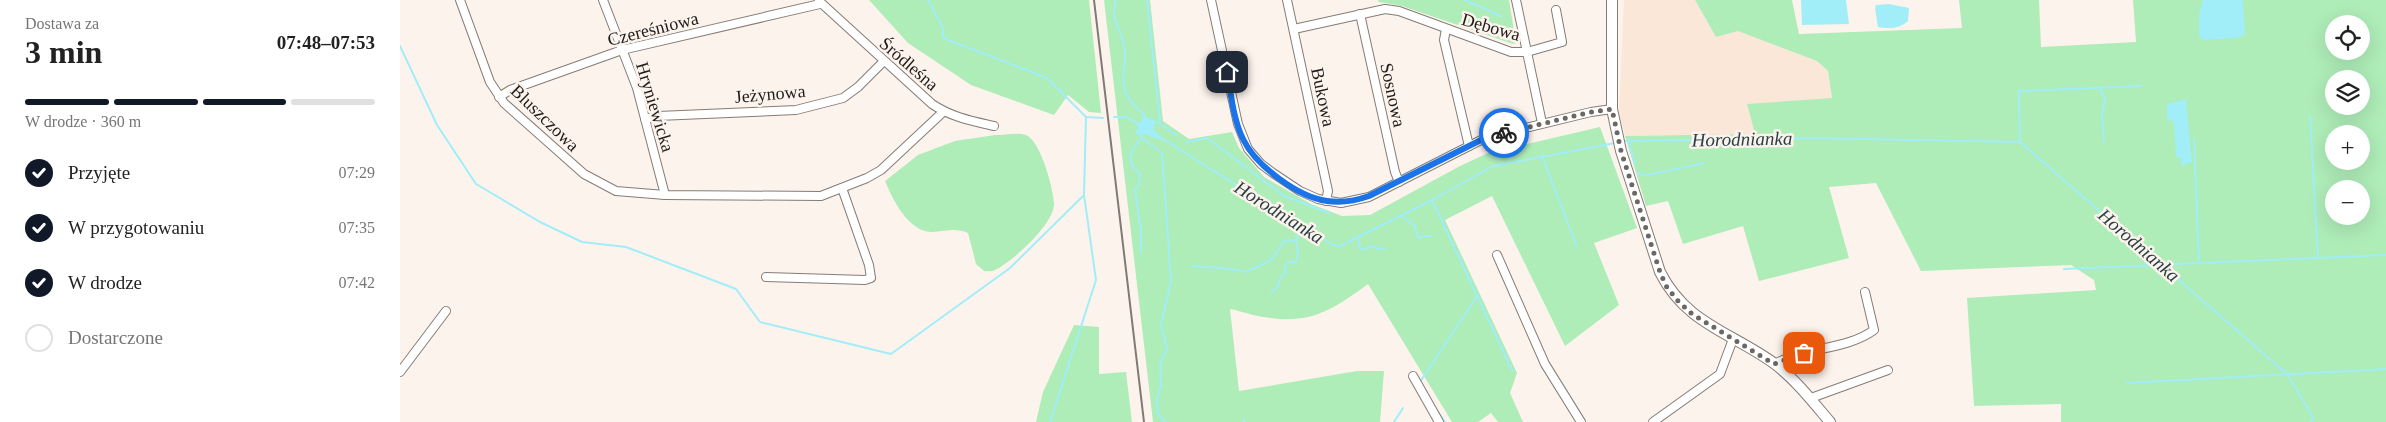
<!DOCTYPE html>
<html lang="pl">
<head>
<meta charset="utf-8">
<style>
  :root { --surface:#fff; --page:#f2f2f2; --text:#222; --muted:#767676; --line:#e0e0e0; --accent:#111827 }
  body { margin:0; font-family:"Times New Roman",serif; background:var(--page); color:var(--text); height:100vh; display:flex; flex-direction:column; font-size:19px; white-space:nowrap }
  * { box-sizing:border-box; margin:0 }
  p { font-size:16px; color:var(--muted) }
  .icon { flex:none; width:28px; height:28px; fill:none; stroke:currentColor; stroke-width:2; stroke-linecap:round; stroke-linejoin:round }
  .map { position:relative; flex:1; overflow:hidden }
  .drawer { display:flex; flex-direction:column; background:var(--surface); width:400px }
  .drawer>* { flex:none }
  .fabs { position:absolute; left:1925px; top:15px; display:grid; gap:10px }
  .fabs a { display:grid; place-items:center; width:45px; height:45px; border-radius:50%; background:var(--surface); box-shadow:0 5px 20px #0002; font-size:25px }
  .pin { position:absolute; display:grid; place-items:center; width:42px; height:42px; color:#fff; margin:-21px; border-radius:10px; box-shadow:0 2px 8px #0006 }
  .courier { position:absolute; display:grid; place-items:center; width:50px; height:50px; margin:-25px; border:4px solid #1a73e8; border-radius:50%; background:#fff; color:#222; box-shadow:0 1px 6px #0007 }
  .headline em { font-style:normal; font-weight:700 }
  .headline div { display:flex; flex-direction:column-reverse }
  .headline { display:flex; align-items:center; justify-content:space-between; height:85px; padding:0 25px }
  h1 { font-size:32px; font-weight:700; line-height:38px }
  .bar { display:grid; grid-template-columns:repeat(4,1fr); gap:8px 5px; align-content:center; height:60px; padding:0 25px }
  .bar i { height:6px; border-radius:4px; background:var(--line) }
  .bar .on { background:var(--accent) }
  .bar p { grid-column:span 4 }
  ol { padding:0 25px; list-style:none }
  li { display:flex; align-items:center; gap:15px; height:55px }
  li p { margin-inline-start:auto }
  li .icon { padding:5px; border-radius:50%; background:var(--accent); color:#fff; stroke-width:4 }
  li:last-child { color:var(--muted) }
  li i { width:28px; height:28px; border:2px solid var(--line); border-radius:50% }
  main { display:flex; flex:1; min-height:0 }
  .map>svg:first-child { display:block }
  .industrial { fill:#fbe7d8 }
  .green { fill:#aeecb8; fill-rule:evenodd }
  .water { fill:#a1edf8 }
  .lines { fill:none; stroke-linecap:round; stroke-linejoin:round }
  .stream { stroke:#a1edf8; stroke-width:2 }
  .minor-casing { stroke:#857c76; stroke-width:10 }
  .tertiary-casing { stroke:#857c76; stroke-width:12 }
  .minor { stroke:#fff; stroke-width:8 }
  .tertiary { stroke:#fff; stroke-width:10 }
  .rail { stroke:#807a76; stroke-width:2 }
  .done { stroke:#6c6763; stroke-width:5; stroke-dasharray:0 9 }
  .route { stroke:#1a73e8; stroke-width:6 }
  .labels { text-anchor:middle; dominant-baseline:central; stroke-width:5; stroke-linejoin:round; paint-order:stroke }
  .street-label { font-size:18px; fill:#1e1b19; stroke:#fdf3ed }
  .water-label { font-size:19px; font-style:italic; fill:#274044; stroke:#fdf3ed }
</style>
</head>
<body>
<main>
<section class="drawer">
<div class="headline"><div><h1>3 min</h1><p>Dostawa za</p></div><em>07:48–07:53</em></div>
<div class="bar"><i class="on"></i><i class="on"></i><i class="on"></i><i></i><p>W drodze · 360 m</p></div>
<ol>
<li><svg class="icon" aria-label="check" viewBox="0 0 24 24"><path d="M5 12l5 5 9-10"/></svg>Przyjęte<p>07:29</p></li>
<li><svg class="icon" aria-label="check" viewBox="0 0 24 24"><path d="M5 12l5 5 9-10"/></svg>W przygotowaniu<p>07:35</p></li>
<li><svg class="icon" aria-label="check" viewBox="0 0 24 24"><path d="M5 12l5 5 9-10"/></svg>W drodze<p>07:42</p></li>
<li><i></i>Dostarczone</li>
</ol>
</section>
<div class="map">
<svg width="1986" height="422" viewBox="0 0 1986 422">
  <rect width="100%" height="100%" fill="#fdf3ed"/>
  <path class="industrial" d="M1224,0H1295L1316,37L1338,31L1417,61L1428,71L1432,99L1347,105L1355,134L1225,136L1219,112Z"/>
  <g class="green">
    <path d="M469,0H689L701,113L689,112L668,95L654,115L571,85L508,43Z"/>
    <path d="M704,0H750L763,121L789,139L832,132L839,148L864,177L911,204L942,216L970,215L1060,166L1088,153L1200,127L1237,228L1194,243L1219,305L1165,346L1092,196L1045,220L1117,373L1110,393L1123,422H1098L1091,413L1078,422H1052L968,284C926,315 905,326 853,315C845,313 837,310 830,309L839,391L957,371H984L980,422H753Z"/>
    <path d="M978,0H1109L1116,43L1113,44L1002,6L979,2Z"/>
    <path d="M1295,0H1392L1399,34L1562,28L1559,0H1639L1641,47L1736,42L1733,0H1986V422H1661V404L1574,406L1567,298L1696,290L1694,280L1671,265L1521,271L1476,183L1429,187L1449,258L1359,281L1343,226L1283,244L1268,201L1246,206L1225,136L1355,134L1347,104L1432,98L1428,71L1417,61L1338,31L1316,37ZM1934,24H1961V51H1934ZM1934,79H1961V106H1934ZM1934,134H1961V161H1934ZM1934,189H1961V216H1934Z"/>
    <path d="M595,135C604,135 618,132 626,135C641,141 654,191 654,205C653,225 612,262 595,270C592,272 588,271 584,271L576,264L568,233C554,227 544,232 530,232C507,230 492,198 485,181L518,155L555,141Z"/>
    <path d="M674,325L699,327V374L726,372L732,422H636L643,392Z"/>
  </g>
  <g class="water">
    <path d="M1401,0H1446L1449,24L1402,25Z"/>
    <path d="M1803,0H1843L1845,35L1836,38L1803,40L1799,36V13Z"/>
    <path d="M1489,4L1509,8L1508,21C1499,29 1490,29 1478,27L1475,8L1476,5Z"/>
    <path d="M1786,99L1792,162L1781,166V158L1776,157L1774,122L1767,119V104Z"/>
    <path d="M744,113L746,117L756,121L753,129L768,142L743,134V139L735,132L738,128L736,123H740Z"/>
  </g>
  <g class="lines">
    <g class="stream">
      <path d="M528,0L543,28V36L546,39L647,78L686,117L703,118"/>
      <path d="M716,0C715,5 714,11 714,16C718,31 725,38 725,57C725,69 721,79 725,91C728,101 737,108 744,114"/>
      <path d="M747,0L760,122"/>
      <path d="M1065,0L1101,16"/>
      <path d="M0,46L37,125L76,184L140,222L182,242L226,247L336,289L360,322L491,354L610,268L684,195L686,117"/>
      <path d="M1700,88L1705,100L1702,116L1704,142"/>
      <path d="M1910,116L1918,258"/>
      <path d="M714,117H726L737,123"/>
      <path d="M755,121L777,135"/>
      <path d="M741,138L730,154L732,166L740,174L739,185L735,190L741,231V252"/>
      <path d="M742,138L762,153L771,280L761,326L767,349L760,363L761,385L757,398L758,414L766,422"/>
      <path d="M1794,139L1799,261"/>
      <path d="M1228,140L1235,164"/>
      <path d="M766,141L933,245L940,246L1032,200L1093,166L1215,143"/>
      <path d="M1222,141L1407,138L1620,142L1887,374L1913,417L1911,422"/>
      <path d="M787,142L807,138L884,196L929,213"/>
      <path d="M1620,142L1619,91L1741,86"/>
      <path d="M1142,156L1177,247"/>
      <path d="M1237,172L1241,175H1248L1304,163"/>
      <path d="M1032,200L1112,370"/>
      <path d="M1001,216L1015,226L1018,237L1031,236"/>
      <path d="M956,238L960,243L959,248L962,250L973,246L978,249H985"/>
      <path d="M792,266C811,268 828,267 846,272L871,260L885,240L891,241L896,240L902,226"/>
      <path d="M1664,269L1986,255"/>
      <path d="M871,292L878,287L880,278L886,273L885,268L888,262H896L898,252L896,241"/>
      <path d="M1020,382L1077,296"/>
      <path d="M1727,383L1986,369"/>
      <path d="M1032,403L1045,422"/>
      <path d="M844,419V422"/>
      <path d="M650,422L696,280L684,195"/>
      <path d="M994,422L1003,408"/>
    </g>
    <g class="minor-casing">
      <g id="minor">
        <path d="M60,0L90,82L104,103L184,174L216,191L265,195L421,196L467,178L481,170L543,112"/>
        <path d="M203,0L237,88L265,195"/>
        <path d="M811,0L838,124L848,149L861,164L873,173L900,191L918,199L941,203L969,197L1085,138L1191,112L1212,109"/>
        <path d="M887,0L928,191L926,201"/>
        <path d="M1116,0L1142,123"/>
        <path d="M419,1L532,104C551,117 572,121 594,126"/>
        <path d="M960,14L995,172L999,182"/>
        <path d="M894,29L985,9L999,11L1111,52H1127L1162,42L1156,10"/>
        <path d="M1046,29L1044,40L1069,146"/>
        <path d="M99,97L110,90L222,50L420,4"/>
        <path d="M245,119L258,116L396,110L443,98L458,87L483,62"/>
        <path d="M1097,255L1145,364L1181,422"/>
        <path d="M366,277L465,280L471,278L469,265L442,188"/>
        <path d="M1375,364C1405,346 1445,351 1474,330L1465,292"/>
        <path d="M0,372L46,311"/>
        <path d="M1013,376L1039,422"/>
        <path d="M1411,398L1488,370"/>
        <path d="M1253,422L1320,374L1333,339"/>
      </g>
    </g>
    <g class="tertiary-casing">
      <path id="tertiary" d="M1212,0V109L1221,151L1260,272C1286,324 1331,332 1375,364C1396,380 1413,402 1430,422"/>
    </g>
    <use href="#minor" class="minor"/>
    <use href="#tertiary" class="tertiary"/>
    <path class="rail" d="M694,0L744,422"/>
  </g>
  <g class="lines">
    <path class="done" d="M1104,133L1191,112L1212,109L1221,151L1260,272L1266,286L1277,300L1292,314L1374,364L1404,353"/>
    <path class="route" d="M827,72C831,93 833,119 843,139C856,166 898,197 927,201C942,203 955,201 969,196L1085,138L1104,133"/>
  </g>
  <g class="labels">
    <g class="street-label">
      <text transform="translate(1091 27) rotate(16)">Dębowa</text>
      <text transform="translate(253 29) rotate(-14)">Czereśniowa</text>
      <text transform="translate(509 64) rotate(41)">Śródleśna</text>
      <text transform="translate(370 94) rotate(-5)">Jeżynowa</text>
      <text transform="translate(993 95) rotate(78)">Sosnowa</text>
      <text transform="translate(923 97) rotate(78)">Bukowa</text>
      <text transform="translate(255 107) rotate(73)">Hryniewicka</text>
      <text transform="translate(145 118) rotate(44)">Bluszczowa</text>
    </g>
    <g class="water-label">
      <text transform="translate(1342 139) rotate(-1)">Horodnianka</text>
      <text transform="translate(879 212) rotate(32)">Horodnianka</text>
      <text transform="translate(1739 245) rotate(41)">Horodnianka</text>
    </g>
  </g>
</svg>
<div class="fabs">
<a><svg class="icon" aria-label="locate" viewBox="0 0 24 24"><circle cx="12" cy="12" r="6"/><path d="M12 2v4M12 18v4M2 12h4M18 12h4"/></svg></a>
<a><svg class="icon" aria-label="layers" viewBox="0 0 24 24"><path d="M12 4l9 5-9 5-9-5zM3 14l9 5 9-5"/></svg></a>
<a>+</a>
<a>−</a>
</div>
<div class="pin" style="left:1404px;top:353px;background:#ea580c"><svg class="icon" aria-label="bag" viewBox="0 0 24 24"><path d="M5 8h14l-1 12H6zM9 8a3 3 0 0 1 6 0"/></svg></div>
<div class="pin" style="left:827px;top:72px;background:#1f2937"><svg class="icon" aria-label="home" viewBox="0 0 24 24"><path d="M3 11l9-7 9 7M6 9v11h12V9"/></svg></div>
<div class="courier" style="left:1104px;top:133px"><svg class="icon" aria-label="bike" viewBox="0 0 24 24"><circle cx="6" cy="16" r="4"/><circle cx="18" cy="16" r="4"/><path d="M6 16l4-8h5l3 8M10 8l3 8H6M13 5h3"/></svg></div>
</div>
</main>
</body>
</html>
